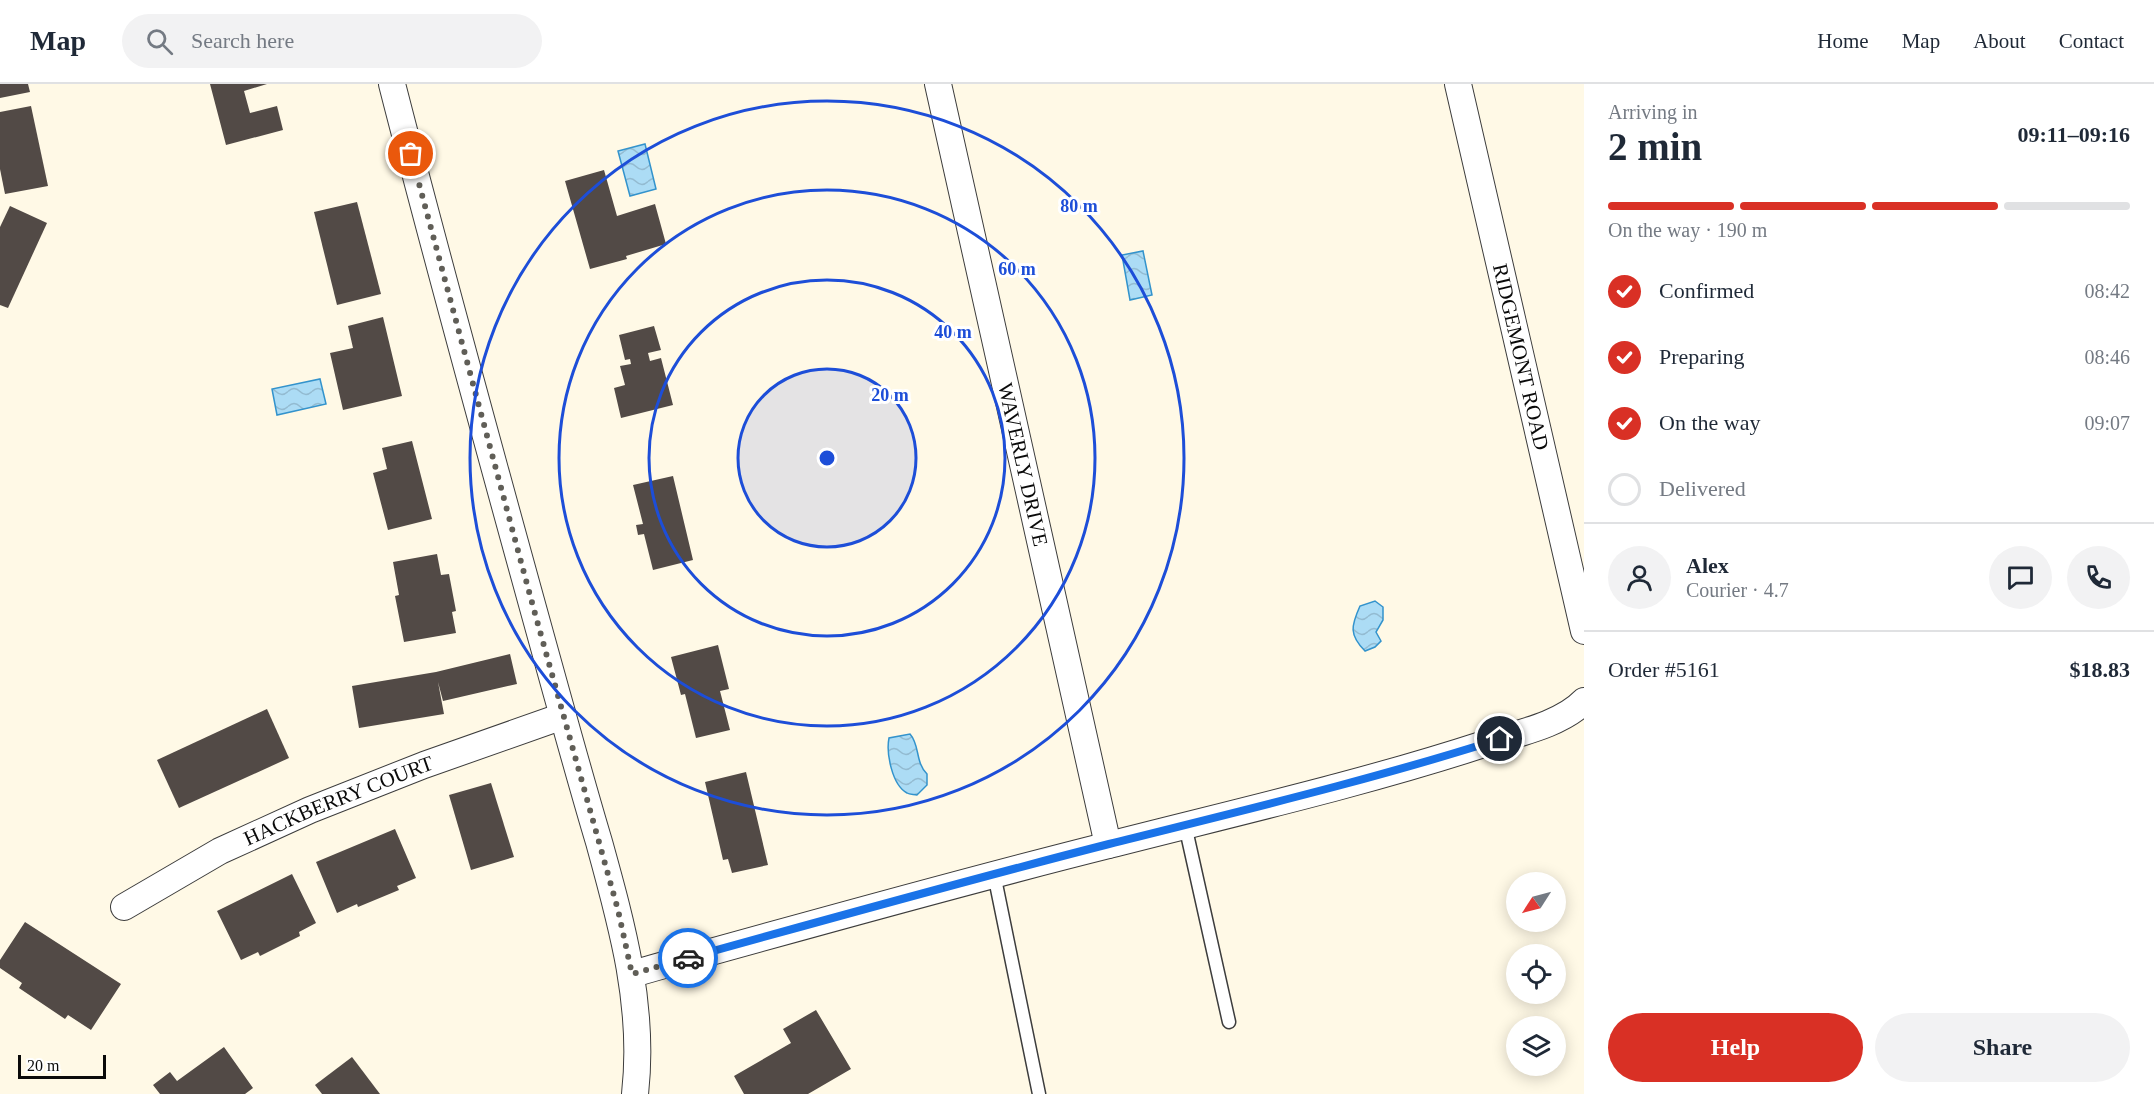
<!DOCTYPE html>
<html lang="en">
<head>
<meta charset="utf-8">
<style>
  :root { --surface:#fff; --page:#f2f2f3; --text:#1f2937; --muted:#747a83; --line:#e0e1e3; --accent:#d93025 }
  body { margin:0; font-family:"Times New Roman",serif; background:var(--page); color:var(--text); height:100vh; display:flex; flex-direction:column; font-size:22px; white-space:nowrap }
  * { box-sizing:border-box; margin:0 }
  p { font-size:20px; color:var(--muted) }
  .icon { flex:none; width:33px; height:33px; fill:none; stroke:currentColor; stroke-width:2; stroke-linecap:round; stroke-linejoin:round }
  .map { position:relative; flex:1; overflow:hidden }
  .drawer { display:flex; flex-direction:column; background:var(--surface); width:570px }
  .drawer>* { flex:none }
  .needle { width:39px; rotate:234deg }
  .buttons { position:absolute; left:1506px; top:788px; display:grid; gap:12px }
  .buttons a { display:grid; place-items:center; width:60px; height:60px; border-radius:50%; background:var(--surface); box-shadow:0 3px 15px #0003; font-size:30px }
  .scale { position:absolute; left:18px; bottom:15px; width:88px; box-sizing:border-box; padding-left:6px; border:3px solid #0a0a0a; border-top:0; font-size:16px; line-height:21px; white-space:nowrap; color:#0a0a0a; -webkit-text-stroke:4px #fff; paint-order:stroke }
  .pin { position:absolute; display:grid; place-items:center; width:51px; height:51px; color:#fff; margin:-26px; border:3px solid #fff; border-radius:50%; box-shadow:0 2px 6px #0007 }
  .courier { position:absolute; display:grid; place-items:center; width:60px; height:60px; margin:-30px; border:4px solid #1a73e8; border-radius:50%; background:#fff; color:#222; box-shadow:0 2px 8px #0007 }
  .head em { font-style:normal; font-weight:600 }
  .head div { display:flex; flex-direction:column-reverse }
  .head { display:flex; align-items:center; justify-content:space-between; height:102px; padding:0 24px }
  h1 { font-size:39px; font-weight:600; line-height:45px }
  .bar { display:grid; grid-template-columns:repeat(4,1fr); gap:9px 6px; align-content:center; height:72px; padding:0 24px }
  .bar i { height:8px; border-radius:4px; background:var(--line) }
  .bar .current { background:var(--accent) }
  .bar p { grid-column:span 4 }
  .line { display:flex; align-items:center; gap:15px; padding:0 24px; border-top:2px solid var(--line) }
  .line div { flex:1 }
  .round { display:grid; place-items:center; flex:none; width:63px; height:63px; border-radius:32px; background:var(--page) }
  ol { padding:0 24px; list-style:none }
  li { display:flex; align-items:center; gap:18px; height:66px }
  li p { margin-inline-start:auto }
  li .icon { padding:6px; border-radius:50%; background:var(--accent); color:#fff; stroke-width:4 }
  li:last-child { color:var(--muted) }
  li i { width:33px; height:33px; border:3px solid var(--line); border-radius:50% }
  .primary-button { display:flex; gap:12px; margin-top:auto; padding:12px 24px }
  .primary-button a { flex:1; height:69px; border-radius:36px; background:var(--accent); color:#fff; font-size:24px; font-weight:600; line-height:69px; text-align:center }
  .primary-button a+a { background:var(--page); color:var(--text) }
  header { display:flex; align-items:center; gap:36px; box-sizing:border-box; height:84px; padding:0 30px; background:var(--surface); border-bottom:2px solid var(--line) }
  header strong { font-size:28px }
  nav { display:flex; gap:33px; margin-inline-start:auto; font-size:21px }
  .search { width:420px; height:54px; background:var(--page); display:flex; align-items:center; gap:15px; box-sizing:border-box; padding:0 21px; border-radius:33px; color:var(--muted); font-size:22px }
  main { display:flex; flex:1; min-height:0 }
  .map>svg:first-child { display:block }
  .water { fill:url(#water-waves); stroke:#3393cc; stroke-width:1.5 }
  .building { fill:#524a46 }
  .lines { fill:none; stroke-linecap:round; stroke-linejoin:round }
  .service-casing { stroke:#3d3d3d; stroke-width:15 }
  .minor-casing { stroke:#3d3d3d; stroke-width:28 }
  .service { stroke:#fff; stroke-width:12 }
  .minor { stroke:#fff; stroke-width:26 }
  .done { stroke:#605e57; stroke-width:6; stroke-dasharray:0 10.8 }
  .route { stroke:#1a73e8; stroke-width:8 }
  .ring { fill:none; stroke:#1d4ed8; stroke-width:3 }
  .labels { text-anchor:middle; dominant-baseline:central; stroke-width:6; stroke-linejoin:round; paint-order:stroke }
  .street-label { font-size:21px; fill:#0a0a0a; stroke:#fff }
  .centre { fill:#1d4ed8; stroke:#fff; stroke-width:3 }
  .ring-label { font-size:18px; text-anchor:middle; font-weight:bold; fill:#1d4ed8; stroke:#fff; stroke-width:6; stroke-linejoin:round; paint-order:stroke }
</style>
</head>
<body>
<header>
<strong>Map</strong>
<div class="search"><svg class="icon" aria-label="search" viewBox="0 0 24 24"><circle cx="10" cy="10" r="6"/><path d="M15 15l6 6"/></svg>Search here</div>
<nav><a>Home</a><a>Map</a><a>About</a><a>Contact</a></nav>
</header>
<main>
<div class="map">
<svg width="1584" height="1010" viewBox="0 0 1584 1010">
  <defs>
    <pattern id="water-waves" width="16" height="10" patternUnits="userSpaceOnUse" patternTransform="scale(1.5)"><rect width="16" height="10" fill="#acdcf5"/><path d="M0 5q4-4 8 0t8 0" fill="none" stroke="#93bbd1"/></pattern>
  </defs>
  <rect width="100%" height="100%" fill="#fff9e6"/>
  <g class="water">
    <path d="M645,60L656,105L630,112L618,67Z"/>
    <path d="M1143,167L1152,211L1130,216L1122,171Z"/>
    <path d="M320,295L326,320L277,331L272,305Z"/>
    <path d="M1375,517L1383,523V536L1376,548L1381,557L1375,563L1365,567C1349,551 1351,542 1360,522Z"/>
    <path d="M910,650C920,661 915,678 927,690V701L917,711C914,710 910,711 907,709C892,701 886,669 889,654Z"/>
  </g>
  <g class="building">
    <path d="M0,0H28L30,8L0,14Z"/>
    <path d="M210,0H267L244,7L250,29L277,22L283,46L226,61Z"/>
    <path d="M31,22L48,102L5,110L0,85V28Z"/>
    <path d="M604,86L617,132L655,120L666,160L626,172L627,175L590,185L565,97Z"/>
    <path d="M357,118L381,210L337,221L314,128Z"/>
    <path d="M10,122L47,139L8,224L0,221V143Z"/>
    <path d="M383,233L402,312L343,326L330,269L353,264L348,242Z"/>
    <path d="M654,242L661,266L648,269L650,277L661,274L673,321L621,334L614,304L625,301L620,282L631,280L630,275L625,276L619,251Z"/>
    <path d="M412,357L432,435L388,446L373,389L387,385L382,364Z"/>
    <path d="M673,392L693,476L653,486L644,450L638,451L636,441L643,440L633,401Z"/>
    <path d="M437,470L441,491L449,490L456,527L452,528L456,549L404,558L395,512L399,511L393,478Z"/>
    <path d="M718,561L729,605L720,607L730,646L696,654L685,610L681,611L671,573Z"/>
    <path d="M510,570L517,600L443,617L438,598L444,630L359,644L352,602L436,588Z"/>
    <path d="M267,625L289,674L179,724L157,676Z"/>
    <path d="M746,688L768,781L732,789L728,775L723,776L705,698Z"/>
    <path d="M491,699L514,773L471,786L449,711Z"/>
    <path d="M395,745L416,794L397,802L399,806L358,823L357,820L337,829L316,778Z"/>
    <path d="M292,790L316,839L299,848L300,852L260,872L258,868L241,876L217,827Z"/>
    <path d="M25,838L121,900L91,946L68,931L65,935L19,904L22,899L0,884V876Z"/>
    <path d="M816,926L851,985L808,1010H744L734,992L791,959L783,945Z"/>
    <path d="M224,963L253,1004L245,1010H160L153,1001L170,988L177,997Z"/>
    <path d="M352,973L380,1010H322L315,1001Z"/>
  </g>
  <g class="lines">
    <g class="service-casing">
      <g id="service">
        <path d="M1185,741L1229,938"/>
        <path d="M994,790L1039,1010"/>
      </g>
    </g>
    <g class="minor-casing">
      <g id="minor">
        <path d="M392,0C444,203 500,405 556,607C570,657 584,708 599,758C622,841 645,923 635,1010"/>
        <path id="s1" d="M938,0L1108,761"/>
        <path id="s2" d="M1458,0L1584,547"/>
        <path id="s3" d="M124,823L220,767L310,726L424,681L563,632"/>
        <path d="M632,890C790,846 949,801 1109,761C1234,729 1361,700 1484,660C1515,650 1561,641 1584,617"/>
      </g>
    </g>
    <use href="#service" class="service"/>
    <use href="#minor" class="minor"/>
  </g>
  <g class="lines">
    <path class="done" d="M411,70L534,526L618,826L632,890L688,874"/>
    <path class="route" d="M688,874C828,835 968,796 1109,760C1240,727 1371,696 1500,655"/>
  </g>
  <circle cx="827" cy="374" r="89" fill="#1d4ed8" fill-opacity=".12"/>
  <g class="ring">
    <circle cx="827" cy="374" r="89"/>
    <circle cx="827" cy="374" r="178"/>
    <circle cx="827" cy="374" r="268"/>
    <circle cx="827" cy="374" r="357"/>
  </g>
  <g class="labels">
    <g class="street-label">
      <text stroke="none"><textPath href="#s2" startOffset="280">RIDGEMONT ROAD</textPath></text>
      <text stroke="none"><textPath href="#s1" startOffset="390">WAVERLY DRIVE</textPath></text>
      <text stroke="none"><textPath href="#s3" startOffset="240">HACKBERRY COURT</textPath></text>
    </g>
  </g>
  <circle cx="827" cy="374" r="9" class="centre"/>
  <g class="ring-label">
    <text x="1079" y="128">80 m</text>
    <text x="1017" y="191">60 m</text>
    <text x="953" y="254">40 m</text>
    <text x="890" y="317">20 m</text>
  </g>
</svg>
<div class="buttons">
<a><svg class="needle" viewBox="-14 -14 28 28"><path d="M0-13l5 13h-10z" fill="#e53935"/><path d="M0 13l5-13h-10z" fill="#747a83"/></svg></a>
<a><svg class="icon" aria-label="locate" viewBox="0 0 24 24"><circle cx="12" cy="12" r="6"/><path d="M12 2v4M12 18v4M2 12h4M18 12h4"/></svg></a>
<a><svg class="icon" aria-label="layers" viewBox="0 0 24 24"><path d="M12 4l9 5-9 5-9-5zM3 14l9 5 9-5"/></svg></a>
</div>
<div class="scale">20 m</div>
<div class="pin" style="left:411px;top:70px;background:#ea580c"><svg class="icon" aria-label="bag" viewBox="0 0 24 24"><path d="M5 8h14l-1 12H6zM9 8a3 3 0 0 1 6 0"/></svg></div>
<div class="pin" style="left:1500px;top:655px;background:#1f2937"><svg class="icon" aria-label="home" viewBox="0 0 24 24"><path d="M3 11l9-7 9 7M6 9v11h12V9"/></svg></div>
<div class="courier" style="left:688px;top:874px"><svg class="icon" aria-label="car" viewBox="0 0 24 24"><path d="M5 17H2v-5l4-1 3-4h7l3 4 3 1v5h-3M9 17h6M6 11h13"/><circle cx="7" cy="17" r="2"/><circle cx="17" cy="17" r="2"/></svg></div>
</div>
<section class="drawer">
<div class="head"><div><h1>2 min</h1><p>Arriving in</p></div><em>09:11–09:16</em></div>
<div class="bar"><i class="current"></i><i class="current"></i><i class="current"></i><i></i><p>On the way · 190 m</p></div>
<ol>
<li><svg class="icon" aria-label="check" viewBox="0 0 24 24"><path d="M5 12l5 5 9-10"/></svg>Confirmed<p>08:42</p></li>
<li><svg class="icon" aria-label="check" viewBox="0 0 24 24"><path d="M5 12l5 5 9-10"/></svg>Preparing<p>08:46</p></li>
<li><svg class="icon" aria-label="check" viewBox="0 0 24 24"><path d="M5 12l5 5 9-10"/></svg>On the way<p>09:07</p></li>
<li><i></i>Delivered</li>
</ol>
<div class="line" style="height:108px"><a class="round"><svg class="icon" aria-label="person" viewBox="0 0 24 24"><circle cx="12" cy="8" r="4"/><path d="M4 21q1-7 8-7t8 7"/></svg></a><div><b>Alex</b><p>Courier · 4.7</p></div><a class="round"><svg class="icon" aria-label="chat" viewBox="0 0 24 24"><path d="M4 5h16v11H9l-5 4z"/></svg></a><a class="round"><svg class="icon" aria-label="phone" viewBox="0 0 24 24"><path d="M5 4h4l2 5-3 2q2 4 5 5l2-3 5 2v4C11 20 4 13 5 4z"/></svg></a></div>
<div class="line" style="height:78px"><div>Order #5161</div><b>$18.83</b></div>
<div class="primary-button"><a>Help</a><a>Share</a></div>
</section>
</main>
</body>
</html>
